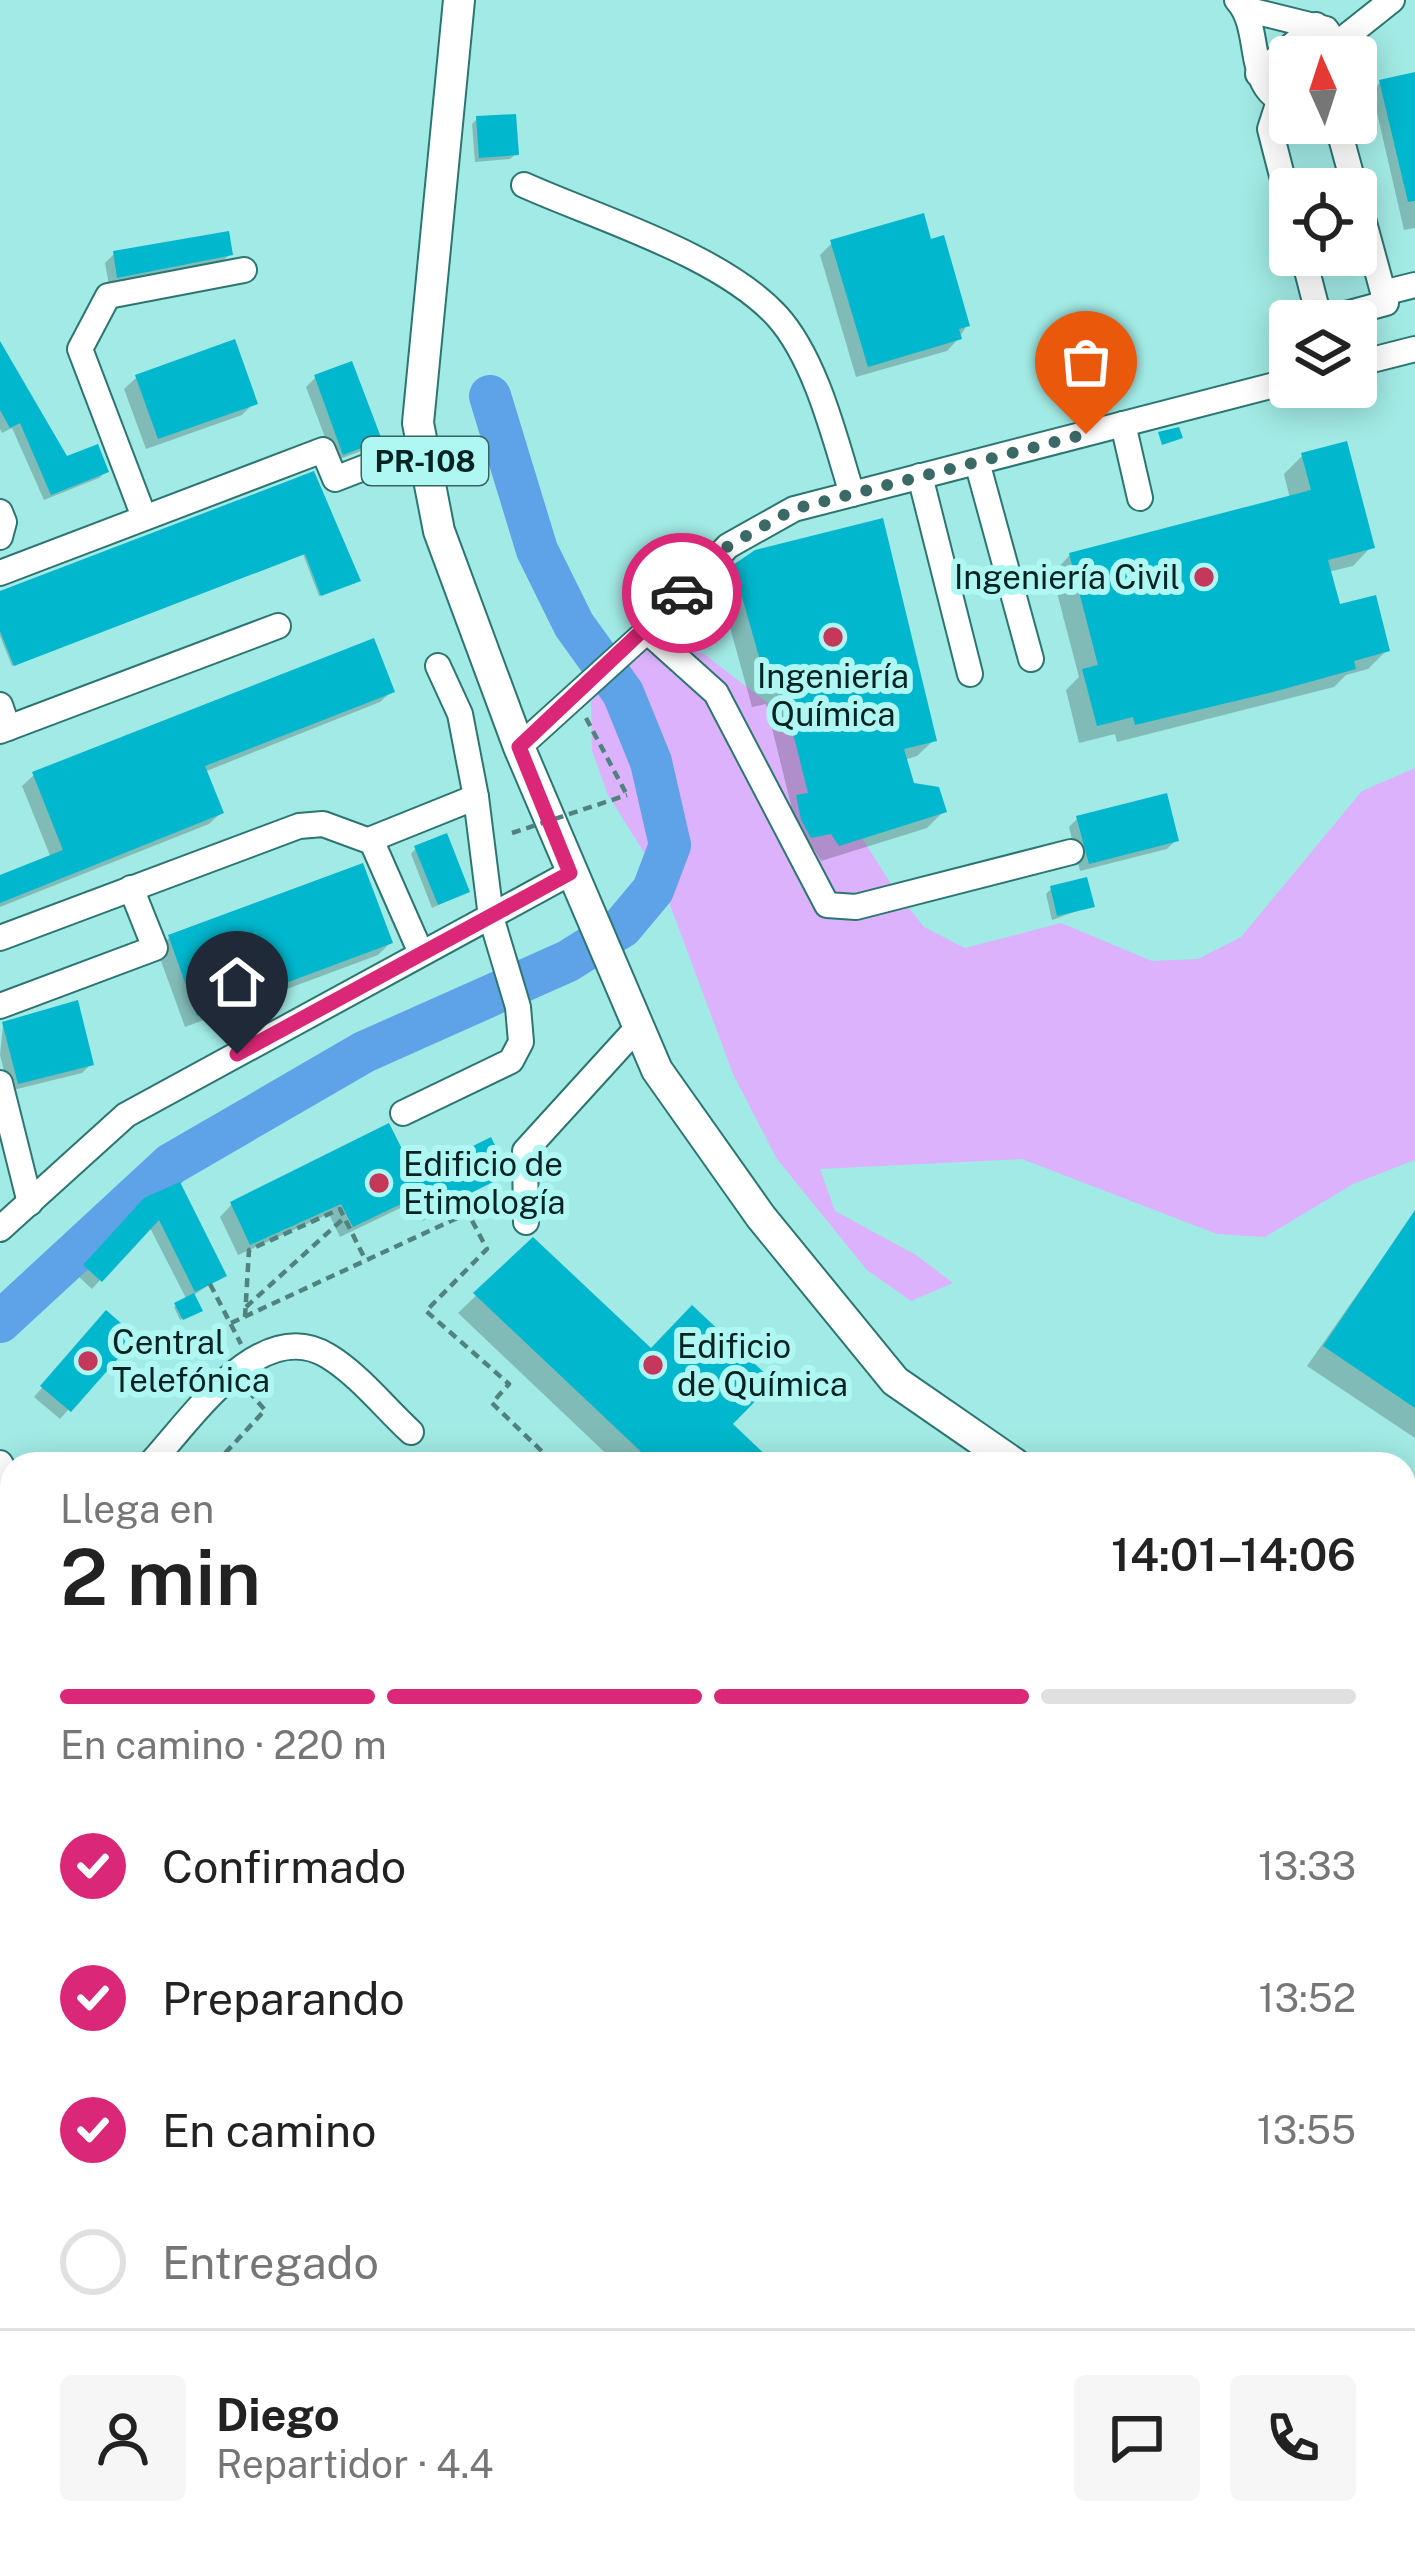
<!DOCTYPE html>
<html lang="es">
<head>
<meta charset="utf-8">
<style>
  :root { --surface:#fff; --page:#f6f6f6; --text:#222; --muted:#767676; --line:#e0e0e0; --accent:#db2777 }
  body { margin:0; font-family:"Public Sans",sans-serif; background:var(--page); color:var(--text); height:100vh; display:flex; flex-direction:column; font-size:45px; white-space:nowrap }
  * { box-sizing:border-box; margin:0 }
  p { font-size:39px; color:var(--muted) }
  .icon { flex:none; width:66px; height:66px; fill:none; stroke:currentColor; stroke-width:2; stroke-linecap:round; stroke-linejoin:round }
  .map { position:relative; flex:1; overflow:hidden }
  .panel { position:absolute; left:0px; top:1452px; width:1416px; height:1119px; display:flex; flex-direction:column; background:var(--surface); border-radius:36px 36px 0 0; box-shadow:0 6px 30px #0003 }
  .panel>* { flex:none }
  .needle { width:78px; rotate:357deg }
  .buttons { position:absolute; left:1269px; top:36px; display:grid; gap:24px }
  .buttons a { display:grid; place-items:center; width:108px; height:108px; border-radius:12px; background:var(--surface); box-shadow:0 6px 30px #0003; font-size:60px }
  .pin { position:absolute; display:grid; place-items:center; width:102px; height:102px; color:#fff; margin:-123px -51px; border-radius:50% 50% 50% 0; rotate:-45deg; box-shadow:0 0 12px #0007 }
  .pin .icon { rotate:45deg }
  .courier { position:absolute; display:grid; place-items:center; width:120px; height:120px; margin:-60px; border:9px solid #db2777; border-radius:50%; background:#fff; color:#222; box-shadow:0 3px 15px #0007 }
  .headline em { font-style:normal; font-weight:600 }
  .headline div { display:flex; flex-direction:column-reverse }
  .headline { display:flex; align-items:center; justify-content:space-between; height:204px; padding:0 60px }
  h1 { font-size:78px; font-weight:600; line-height:90px }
  .bar { display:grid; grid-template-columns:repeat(4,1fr); gap:18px 12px; align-content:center; height:144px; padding:0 60px }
  .bar i { height:15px; border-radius:9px; background:var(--line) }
  .bar .selected { background:var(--accent) }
  .bar p { grid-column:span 4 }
  .line { display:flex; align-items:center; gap:30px; padding:0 60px; border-top:3px solid var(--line) }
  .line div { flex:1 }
  .round { display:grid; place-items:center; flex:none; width:126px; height:126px; border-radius:12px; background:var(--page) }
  ol { padding:0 60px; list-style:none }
  li { display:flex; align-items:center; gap:36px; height:132px }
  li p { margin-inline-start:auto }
  li .icon { padding:12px; border-radius:50%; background:var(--accent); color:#fff; stroke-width:4 }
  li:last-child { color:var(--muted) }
  li i { width:66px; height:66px; border:6px solid var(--line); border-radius:50% }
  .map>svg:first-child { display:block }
  .green { fill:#dcb2fc }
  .shadow { fill:#0003 }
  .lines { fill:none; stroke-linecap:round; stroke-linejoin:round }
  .river { stroke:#5ea2e7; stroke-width:42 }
  .building { fill:#01b7cd }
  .minor-tunnel { stroke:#82c2be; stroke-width:24; stroke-dasharray:24 12; stroke-linecap:butt }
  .minor-casing { stroke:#2c7571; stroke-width:28 }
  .major-casing { stroke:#2c7571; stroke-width:34 }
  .path { stroke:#50827f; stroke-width:4.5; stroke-dasharray:9 6; stroke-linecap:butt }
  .minor { stroke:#fff; stroke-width:24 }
  .major { stroke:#fff; stroke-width:30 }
  .path-bridge { stroke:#50827f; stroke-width:4.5; stroke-dasharray:9 6; stroke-linecap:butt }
  .done { stroke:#3b6966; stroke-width:12; stroke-dasharray:0 21.6 }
  .route { stroke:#db2777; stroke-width:15 }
  .poi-dot { fill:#c6375c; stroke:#aff7f2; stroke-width:4.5 }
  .labels { text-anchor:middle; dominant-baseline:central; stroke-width:12; stroke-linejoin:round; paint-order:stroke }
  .shield { fill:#aff7f2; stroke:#376360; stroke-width:3 }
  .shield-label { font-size:30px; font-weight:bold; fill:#042322 }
  .poi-label { font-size:33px; fill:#042322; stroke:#aff7f2; text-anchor:start }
</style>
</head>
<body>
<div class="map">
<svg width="1415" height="2569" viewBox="0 0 1415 2569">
  <rect width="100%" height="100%" fill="#a2eae5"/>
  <g class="green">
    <path d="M655,643L704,654L787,718L894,889L924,927L965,948L1061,923L1152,961L1198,959L1241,937L1362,791L1415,768V1160L1353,1184L1265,1237L1217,1234L1022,1159L820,1169L835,1211L916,1255L953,1283L911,1301L867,1270L777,1159L733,1074L660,878L608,795L592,751L591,702L613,662Z"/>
    <path d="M0,1489L12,1510L8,1548H0Z"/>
  </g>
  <g class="shadow">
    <path d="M1415,75V228L1404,230L1372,91L1381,82Z"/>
    <path d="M477,119L516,154L510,159L475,162L472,124Z"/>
    <path d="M832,243L967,325L959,338L947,351L856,377L820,255Z"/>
    <path d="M114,254H230L221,263L109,285L105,263Z"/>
    <path d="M0,346L65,460L106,471L99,478L44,500L12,428L2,433L0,429Z"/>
    <path d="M137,377L254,403L242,415L146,449L124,389Z"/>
    <path d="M315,378L378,440L369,448L334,461L306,387Z"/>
    <path d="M1302,456L1371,547L1353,566L1328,572L1338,608L1387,650L1368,669L1346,675L1334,687L1117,742L1115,734L1079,743L1066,690L1079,677L1052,574L1070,555L1290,499L1284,474Z"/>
    <path d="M312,475L356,582L319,596L303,554L12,666L0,636V594Z"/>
    <path d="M735,567L934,740L917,756L904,760L912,786L944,811L927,828L821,861L814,849L794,853L781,814L791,805L766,704L752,707L718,584Z"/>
    <path d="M392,691L380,702L204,772L221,813L209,824L0,907V878L51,858L22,786L34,775Z"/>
    <path d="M1078,818L1176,840L1167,849L1080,871L1069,827Z"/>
    <path d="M416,848L467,892L432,908L411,854Z"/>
    <path d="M1051,889L1091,906L1052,920L1046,894Z"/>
    <path d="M169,938L390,943L378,955L185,1027L157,950Z"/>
    <path d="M3,1025L91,1064L82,1073L9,1091L0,1055Z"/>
    <path d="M505,1171L423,1221L413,1202L340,1237L329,1214L238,1255L220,1217L232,1204Z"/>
    <path d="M145,1201L223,1276L192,1296L197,1312L180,1320L174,1307L187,1300L149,1226L92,1289L77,1275Z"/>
    <path d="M1415,1212V1438L1307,1366Z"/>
    <path d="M533,1241L729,1424L770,1464H617L458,1313Z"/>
    <path d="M98,1323L133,1337L60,1419L34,1397Z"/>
    <path d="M256,1454L266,1464H246Z"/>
    <path d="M1404,1980L1415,1984V2171L1404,2167Z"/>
    <path d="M248,2559H429L427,2564L437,2569H243Z"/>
    <path d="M998,2559L1030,2561L1079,2559L1076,2569H988Z"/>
    <path d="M1231,2559H1290L1287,2569H1240Z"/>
  </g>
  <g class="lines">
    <path class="river" d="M0,1322L171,1164L364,1052L568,961L622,927L653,890L670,845L651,762L623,693L574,625L537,550L490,396"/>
  </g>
  <g class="building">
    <path d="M1415,72V201L1408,202L1379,80Z"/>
    <path d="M516,114L519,155L479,158L476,116Z"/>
    <path d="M924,213L931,239L944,235L970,326L959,329L962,339L868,367L830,240Z"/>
    <path d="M229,231L233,255L117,278L113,251Z"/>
    <path d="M235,339L258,404L158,439L135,375Z"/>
    <path d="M0,341L67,456L98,444L109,472L51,495L20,423L10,428L0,410Z"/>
    <path d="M352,361L382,440L343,455L314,375Z"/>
    <path d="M1179,427L1183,438L1162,445L1158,432Z"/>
    <path d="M1347,441L1375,548L1328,560L1340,604L1376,595L1390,651L1354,661L1356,669L1273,692L1135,725L1133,717L1097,726L1082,669L1098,665L1069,553L1311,490L1301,453Z"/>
    <path d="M314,471L361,581L321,596L305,554L14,666L0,631V591Z"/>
    <path d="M883,518L937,741L904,749L914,783L939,787L947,812L839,846L831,834L811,838L801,820L796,795L808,793L782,689L769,692L733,565L755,550Z"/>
    <path d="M374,638L395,692L205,766L224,813L0,903V875L63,850L32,772Z"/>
    <path d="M1167,793L1179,841L1089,864L1076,816Z"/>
    <path d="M447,833L470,892L438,905L414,846Z"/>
    <path d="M363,863L393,943L197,1016L168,935Z"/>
    <path d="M1087,877L1095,907L1057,916L1050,886Z"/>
    <path d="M78,1000L94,1065L18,1084L2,1022Z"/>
    <path d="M389,1123L415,1175L491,1137L509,1174L435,1211L426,1192L353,1227L341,1204L250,1245L230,1202Z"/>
    <path d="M180,1182L227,1276L195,1292L159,1220L102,1282L83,1265L144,1198Z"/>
    <path d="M1415,1210V1408L1323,1346Z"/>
    <path d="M533,1237L651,1348L692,1305L774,1382L733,1424L775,1464H654L473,1293Z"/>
    <path d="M194,1293L203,1311L183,1320L174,1303Z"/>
    <path d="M106,1310L137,1337L71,1412L40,1386Z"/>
  </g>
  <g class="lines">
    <path class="minor-tunnel" d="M1241,2560L1265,2569"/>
    <g class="minor-casing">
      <g id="minor">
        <path d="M1237,0C1265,30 1242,90 1290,104"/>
        <path d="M1245,9L1326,29L1345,57"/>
        <path d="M1338,43L1392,0"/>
        <path d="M1258,74L1316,25"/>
        <path d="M1279,101L1270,129L1290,207"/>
        <path d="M1337,123L1355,189"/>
        <path d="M524,185C600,219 721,255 777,316C816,359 835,439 852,494"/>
        <path d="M1303,255L1320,321L1386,303L1356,193"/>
        <path d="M1383,293L1415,285"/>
        <path d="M1356,364L1415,349"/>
        <path d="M1123,424L1140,498"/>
        <path d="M977,462L1031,659"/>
        <path d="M920,476L970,674"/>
        <path d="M0,512L4,522L0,537"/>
        <path d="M144,517L80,349L108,296L244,270"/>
        <path d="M0,573L323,450L335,479L371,465"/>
        <path d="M647,631L716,693L827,905L856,907L1071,852"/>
        <path d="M0,705L8,728"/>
        <path d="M0,731L278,626"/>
        <path d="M519,747L647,631L728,546L794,509L1290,381"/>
        <path d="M369,840L476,797L460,714L438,666"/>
        <path d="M0,938L299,826L323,824L372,842L421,953"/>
        <path d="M0,1006L155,948L131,888"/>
        <path d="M0,1083L30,1203"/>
        <path d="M403,1113L511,1061L521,1042L518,1007L491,917L476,797"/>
        <path d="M526,1222L525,1151L638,1027"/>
        <path d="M0,1229L126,1115L570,873"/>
        <path d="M0,1463L12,1484"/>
        <path d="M150,1464C190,1421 260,1314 328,1356C358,1374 385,1408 411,1432"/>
        <path d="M0,1565L12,1568"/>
        <path d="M1404,2206L1415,2211"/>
        <path d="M0,2304L12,2306"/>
        <path d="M1404,2443L1415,2448"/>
        <path d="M1404,2500L1415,2477"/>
        <path d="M515,2559L532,2569"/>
        <path d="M903,2559L931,2569"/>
        <path d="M1238,2559L1241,2560"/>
        <path d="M580,2560L611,2569"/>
        <path d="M980,2569L982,2559"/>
        <path d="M1372,2569L1377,2559"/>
      </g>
    </g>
    <g class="major-casing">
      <g id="major">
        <path d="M459,0L418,423L439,531L519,747L657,1070L761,1217L895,1381L1015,1464"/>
        <path d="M1404,1739L1415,1748"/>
      </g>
    </g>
    <g class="path">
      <path d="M586,718L627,795"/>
      <path d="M210,1284L241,1344"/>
      <path d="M246,1307L344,1218"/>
      <path d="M245,1317L249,1250L340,1209L365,1259"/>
      <path d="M231,1323L468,1213L487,1249L426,1311L509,1384L492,1403L555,1464"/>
      <path d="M215,1464L265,1410L250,1393"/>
      <path d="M0,1750L12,1752"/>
    </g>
    <use href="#minor" class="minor"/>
    <use href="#major" class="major"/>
    <path class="path-bridge" d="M512,833L627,795"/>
  </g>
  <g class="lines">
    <path class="done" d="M682,593L728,546L794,509L1086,434"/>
    <path class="route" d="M237,1054L570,873L519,747L682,593"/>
  </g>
  <g class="poi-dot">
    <circle cx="1204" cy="577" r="12"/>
    <circle cx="833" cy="637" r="12"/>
    <circle cx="379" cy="1183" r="12"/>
    <circle cx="88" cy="1361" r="12"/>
    <circle cx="653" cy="1365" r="12"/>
  </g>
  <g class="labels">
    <rect class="shield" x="362" y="437" width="126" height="48" rx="9"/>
    <g class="shield-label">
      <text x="425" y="461">PR-108</text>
    </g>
    <g class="poi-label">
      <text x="1180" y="577" text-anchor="end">Ingeniería Civil</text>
      <text x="833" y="676" text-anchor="middle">Ingeniería<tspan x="833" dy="38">Química</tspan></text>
      <text x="403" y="1164">Edificio de<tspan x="403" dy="38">Etimología</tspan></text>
      <text x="112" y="1342">Central<tspan x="112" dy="38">Telefónica</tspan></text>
      <text x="677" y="1346">Edificio<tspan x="677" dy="38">de Química</tspan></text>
    </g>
  </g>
</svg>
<div class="buttons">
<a><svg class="needle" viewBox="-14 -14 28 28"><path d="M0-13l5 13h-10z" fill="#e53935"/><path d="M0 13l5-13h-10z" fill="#767676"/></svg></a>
<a><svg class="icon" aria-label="locate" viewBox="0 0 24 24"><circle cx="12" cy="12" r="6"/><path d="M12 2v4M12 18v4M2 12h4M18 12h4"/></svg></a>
<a><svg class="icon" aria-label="layers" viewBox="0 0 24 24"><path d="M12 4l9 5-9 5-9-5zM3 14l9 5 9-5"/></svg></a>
</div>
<div class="pin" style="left:1086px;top:434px;background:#ea580c"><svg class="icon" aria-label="bag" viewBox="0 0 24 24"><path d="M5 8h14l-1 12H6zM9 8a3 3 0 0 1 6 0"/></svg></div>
<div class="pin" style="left:237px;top:1054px;background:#1f2937"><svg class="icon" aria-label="home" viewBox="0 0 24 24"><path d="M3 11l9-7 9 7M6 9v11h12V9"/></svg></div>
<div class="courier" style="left:682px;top:593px"><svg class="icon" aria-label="car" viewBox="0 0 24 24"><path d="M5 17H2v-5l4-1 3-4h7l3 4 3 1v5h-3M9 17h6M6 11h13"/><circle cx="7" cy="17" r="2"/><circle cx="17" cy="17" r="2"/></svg></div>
<section class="panel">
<div class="headline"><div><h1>2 min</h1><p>Llega en</p></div><em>14:01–14:06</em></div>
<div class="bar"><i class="selected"></i><i class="selected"></i><i class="selected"></i><i></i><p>En camino · 220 m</p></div>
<ol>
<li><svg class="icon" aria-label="check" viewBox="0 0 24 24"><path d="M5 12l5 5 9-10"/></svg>Confirmado<p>13:33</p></li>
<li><svg class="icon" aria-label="check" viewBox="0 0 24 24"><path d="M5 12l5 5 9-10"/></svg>Preparando<p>13:52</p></li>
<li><svg class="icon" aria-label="check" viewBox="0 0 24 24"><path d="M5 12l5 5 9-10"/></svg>En camino<p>13:55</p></li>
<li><i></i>Entregado</li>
</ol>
<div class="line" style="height:216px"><a class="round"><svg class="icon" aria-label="person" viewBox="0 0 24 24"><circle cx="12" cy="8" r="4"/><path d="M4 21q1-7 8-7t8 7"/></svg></a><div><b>Diego</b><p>Repartidor · 4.4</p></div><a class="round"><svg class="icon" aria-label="chat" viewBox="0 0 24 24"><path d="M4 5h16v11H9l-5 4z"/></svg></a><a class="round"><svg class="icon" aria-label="phone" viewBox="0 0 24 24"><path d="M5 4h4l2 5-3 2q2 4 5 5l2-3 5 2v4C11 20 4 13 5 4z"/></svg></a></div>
</section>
</div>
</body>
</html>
